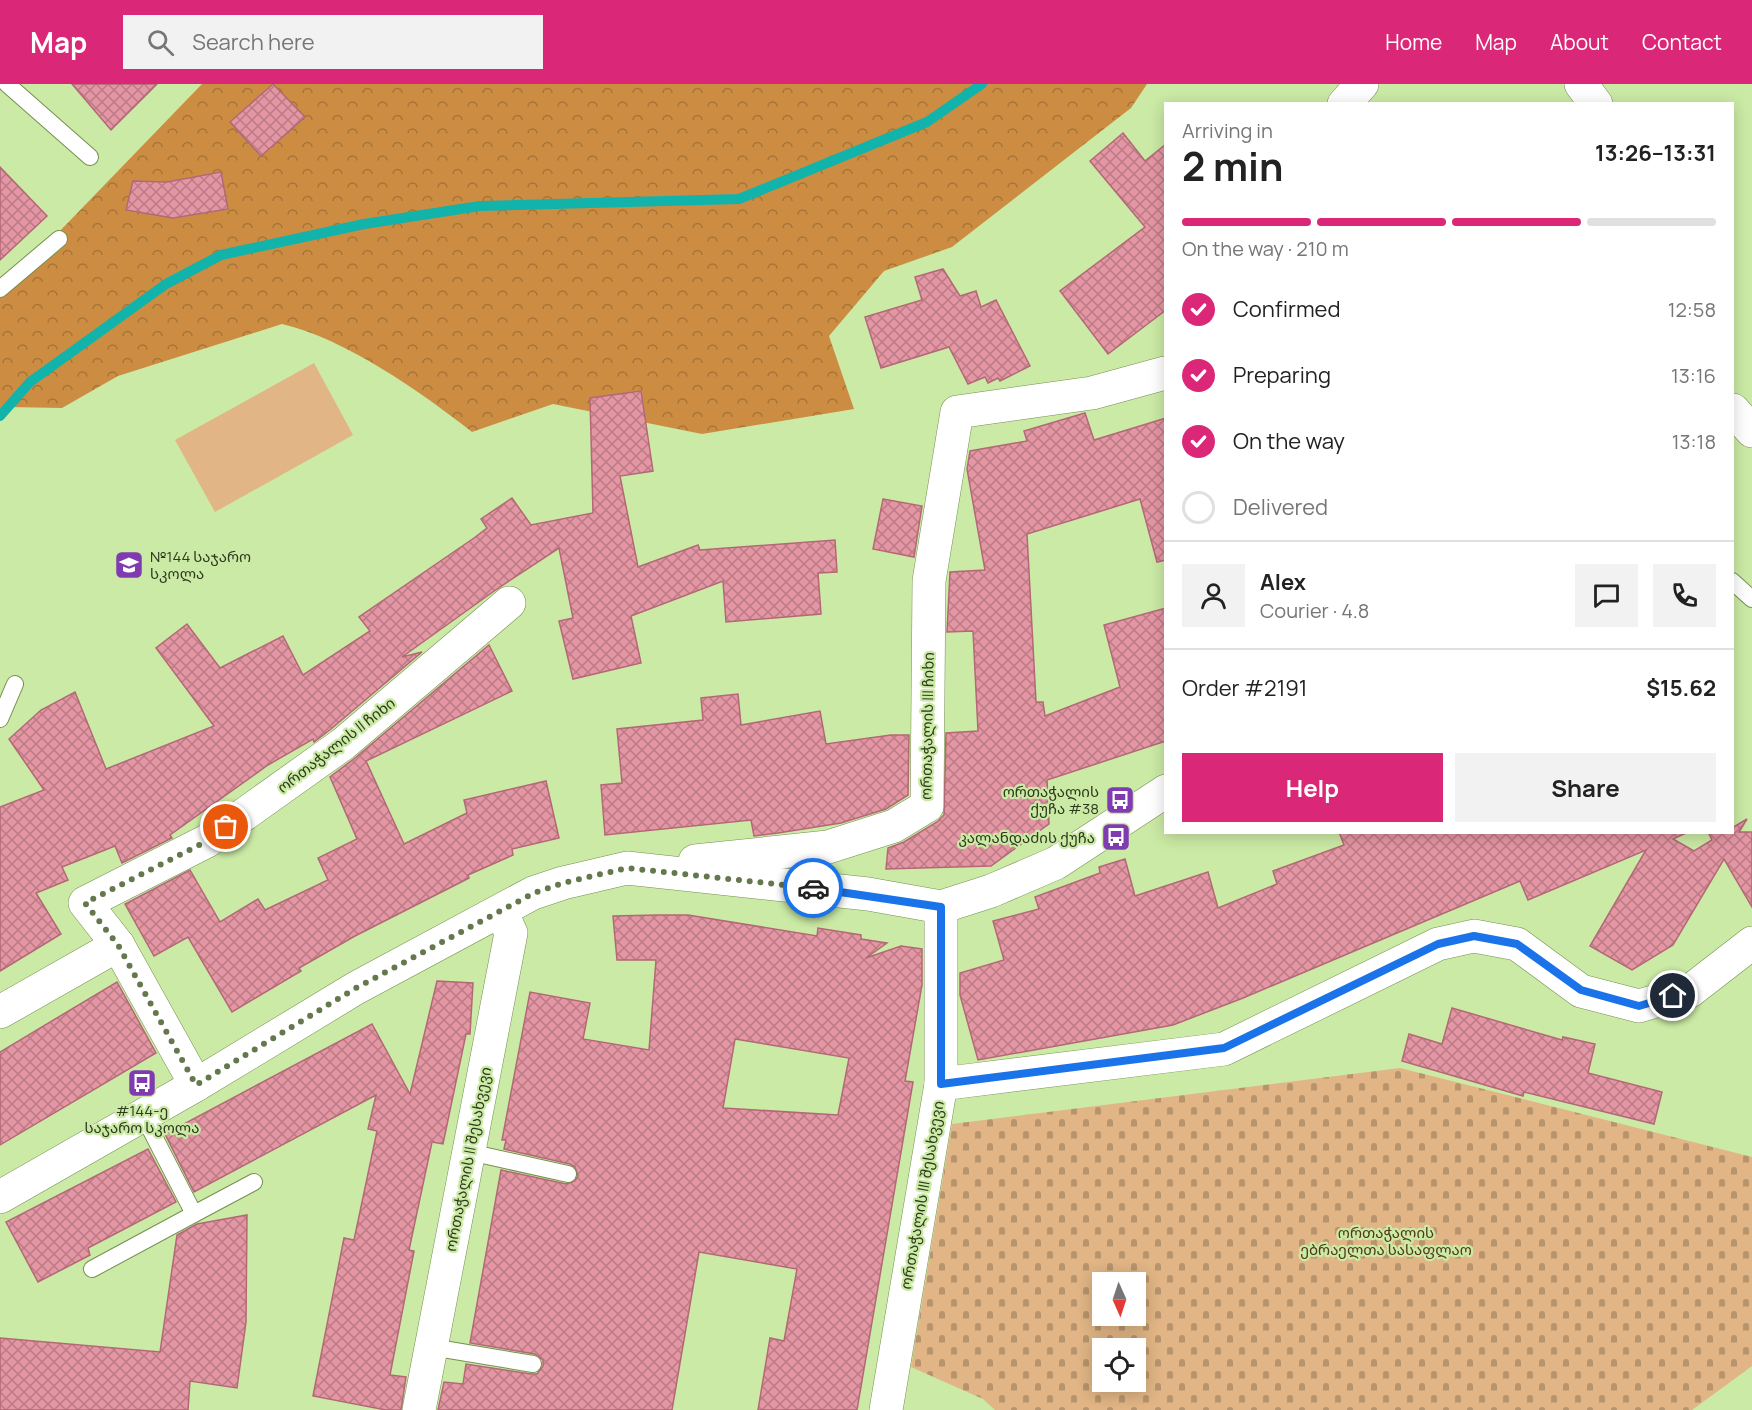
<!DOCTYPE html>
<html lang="en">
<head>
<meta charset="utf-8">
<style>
  :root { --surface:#fff; --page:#f2f2f2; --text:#222; --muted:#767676; --line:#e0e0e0; --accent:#db2777 }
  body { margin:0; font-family:Manrope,"Noto Sans Georgian",sans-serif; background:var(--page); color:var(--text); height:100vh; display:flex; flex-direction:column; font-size:22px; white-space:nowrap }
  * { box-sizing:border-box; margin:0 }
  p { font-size:20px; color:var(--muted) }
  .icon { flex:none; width:33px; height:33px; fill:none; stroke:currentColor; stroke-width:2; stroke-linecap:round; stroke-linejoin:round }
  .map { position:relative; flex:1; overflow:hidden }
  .panel { position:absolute; left:1164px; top:18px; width:570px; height:732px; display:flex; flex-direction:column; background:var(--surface); border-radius:0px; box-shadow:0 3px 15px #0003 }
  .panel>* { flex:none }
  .needle { width:39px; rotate:177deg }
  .controls { position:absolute; left:1092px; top:1188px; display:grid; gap:12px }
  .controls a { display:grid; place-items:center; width:54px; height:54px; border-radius:0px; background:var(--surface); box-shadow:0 3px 15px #0003; font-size:30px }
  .pin { position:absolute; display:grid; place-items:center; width:51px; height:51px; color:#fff; margin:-26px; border:3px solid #fff; border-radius:50%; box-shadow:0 2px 6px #0007 }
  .courier { position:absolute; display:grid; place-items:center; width:60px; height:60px; margin:-30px; border:4px solid #1a73e8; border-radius:50%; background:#fff; color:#222; box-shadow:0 2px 8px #0007 }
  .head em { font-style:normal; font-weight:700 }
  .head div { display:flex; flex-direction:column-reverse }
  .head { display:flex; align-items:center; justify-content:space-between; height:102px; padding:0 18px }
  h1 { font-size:39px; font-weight:700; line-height:45px }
  .bar { display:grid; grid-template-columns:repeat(4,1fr); gap:9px 6px; align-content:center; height:72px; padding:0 18px }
  .bar i { height:8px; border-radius:4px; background:var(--line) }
  .bar .selected { background:var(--accent) }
  .bar p { grid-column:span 4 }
  .line { display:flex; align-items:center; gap:15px; padding:0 18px; border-top:2px solid var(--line) }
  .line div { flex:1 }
  .round { display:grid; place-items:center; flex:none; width:63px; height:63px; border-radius:0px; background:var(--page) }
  ol { padding:0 18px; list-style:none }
  li { display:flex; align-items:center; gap:18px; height:66px }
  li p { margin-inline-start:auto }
  li .icon { padding:6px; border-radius:50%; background:var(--accent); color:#fff; stroke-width:4 }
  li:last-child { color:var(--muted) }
  li i { width:33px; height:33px; border:3px solid var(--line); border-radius:50% }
  .primary-button { display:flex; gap:12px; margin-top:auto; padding:12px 18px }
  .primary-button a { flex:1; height:69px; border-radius:0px; background:var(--accent); color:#fff; font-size:24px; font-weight:700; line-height:69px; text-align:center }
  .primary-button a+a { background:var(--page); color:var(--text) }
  header { display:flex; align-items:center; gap:36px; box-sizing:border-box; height:84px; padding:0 30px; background:var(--accent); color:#fff }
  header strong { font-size:28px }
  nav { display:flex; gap:33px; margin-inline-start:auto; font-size:21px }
  .search { width:420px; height:54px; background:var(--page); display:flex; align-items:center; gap:15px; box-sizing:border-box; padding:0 21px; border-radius:0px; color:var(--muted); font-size:22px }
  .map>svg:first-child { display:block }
  .forest { fill:url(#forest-crowns) }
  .cemetery { fill:url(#cemetery-stones); fill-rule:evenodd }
  .garden { fill:#e1b585 }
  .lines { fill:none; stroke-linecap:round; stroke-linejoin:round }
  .stream { stroke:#12b3aa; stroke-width:10 }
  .building { fill:url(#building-cross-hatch); stroke:#b36876; stroke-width:1.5; fill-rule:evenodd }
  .lane-casing { stroke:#74904f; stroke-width:18 }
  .street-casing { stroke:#74904f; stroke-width:34 }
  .lane { stroke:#fff; stroke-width:16 }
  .street { stroke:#fff; stroke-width:33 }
  .done { stroke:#65784d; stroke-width:6; stroke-dasharray:0 10.8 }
  .route { stroke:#1a73e8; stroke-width:8 }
  .labels { text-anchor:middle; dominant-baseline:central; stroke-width:4.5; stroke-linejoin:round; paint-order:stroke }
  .poi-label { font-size:15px; fill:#2e3a1e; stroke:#cbeaa5; text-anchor:end }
  .street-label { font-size:15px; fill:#2e3a1e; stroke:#cbeaa5 }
  .park-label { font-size:15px; fill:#523718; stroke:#cbeaa5 }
</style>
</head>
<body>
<header>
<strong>Map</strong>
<div class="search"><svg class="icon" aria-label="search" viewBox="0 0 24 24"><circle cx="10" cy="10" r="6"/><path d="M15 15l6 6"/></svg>Search here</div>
<nav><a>Home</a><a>Map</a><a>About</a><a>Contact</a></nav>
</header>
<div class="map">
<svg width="1752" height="1326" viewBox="0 0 1752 1326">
  <defs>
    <pattern id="forest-crowns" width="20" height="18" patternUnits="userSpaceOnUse" patternTransform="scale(1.5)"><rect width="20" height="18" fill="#cc8d43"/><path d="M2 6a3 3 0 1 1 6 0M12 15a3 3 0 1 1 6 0" fill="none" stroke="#a67437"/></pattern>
    <pattern id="cemetery-stones" width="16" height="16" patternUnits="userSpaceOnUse" patternTransform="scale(1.5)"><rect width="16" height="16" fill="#e1b585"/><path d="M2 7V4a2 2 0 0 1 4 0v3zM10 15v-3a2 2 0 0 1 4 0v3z" fill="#b7946c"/></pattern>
    <pattern id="building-cross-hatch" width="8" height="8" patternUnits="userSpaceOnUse" patternTransform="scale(1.5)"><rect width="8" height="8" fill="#e596a4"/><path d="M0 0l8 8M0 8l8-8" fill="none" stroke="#ba7b85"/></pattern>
  </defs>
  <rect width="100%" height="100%" fill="#cbeaa5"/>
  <path class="forest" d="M202,0H1147L1131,24L952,163L884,187L829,252L854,325L702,350L553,320L472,348C421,308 346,255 282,240L118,292L62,324L8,323L0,326V209Z"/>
  <path class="cemetery" d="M1400,984L1752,1073V1282L1692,1326H995L983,1315L911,1283L952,1040ZM1102,1198H1136V1232H1102ZM1102,1264H1136V1298H1102Z"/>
  <path class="garden" d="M314,279L353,351L215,428L175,356Z"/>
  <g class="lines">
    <path class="stream" d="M0,332L30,298L166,200L221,171L364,140L480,122L739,115L927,38L982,0"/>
  </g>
  <g class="building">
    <path d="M72,0H157L111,46Z"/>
    <path d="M273,0L305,33L261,72L230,38Z"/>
    <path d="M1123,49L1145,77L1166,60V226L1108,270L1060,207L1145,143L1090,77Z"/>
    <path d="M0,83L47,132L0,176Z"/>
    <path d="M221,88L228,125L173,134L126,126L133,97L167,98Z"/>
    <path d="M943,185L960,212L976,207L981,223L996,216L1030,282L1000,297L998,294L988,299L985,293L968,300L949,263L881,284L865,233L922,216L915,193Z"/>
    <path d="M641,307L653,387L620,392L638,483L698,461L700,466L835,456L837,488L818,489L821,530L726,538L723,497L631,532L641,579L573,595L559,537L573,534L559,464L497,505L402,573L422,568L331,645L314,658L313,655L268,681L170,751L172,754L122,779L115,762L62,783L68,796L36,809L61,850L0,887V723L44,706L9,655L41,626L75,608L106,685L214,642L156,564L187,540L220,584L283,552L303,591L370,547L359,533L474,454L487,444L481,435L512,414L531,441L593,429L590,314Z"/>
    <path d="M1085,329L1094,356L1166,334V476L1157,478L1140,415L1027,450L1036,618H1043L1045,632L1120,603L1104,541L1166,524V657L1047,696L1049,740L991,782L886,785L888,764L904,758L937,738L944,731L946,649L978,647L973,547L947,548L950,488L985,486L967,385L970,367L1027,357L1024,347Z"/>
    <path d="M883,415L922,422L914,473L873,465Z"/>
    <path d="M489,561L512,607L366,677L404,760L467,729L464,716L546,697L559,754L512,765L513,771L468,791L469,794L355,852L299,884L301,887L232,928L188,853L154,872L125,820L190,786L220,838L258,815L265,826L328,796L318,774L357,755L330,693L355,674Z"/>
    <path d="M738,610L741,641L820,627L826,660L891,651H909L908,711L886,725L841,739L778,749L754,752L751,736L605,751L601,701L622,699L617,645L703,636L701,614Z"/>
    <path d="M1747,735L1739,748H1752V823L1724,775L1673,861L1632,886L1590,862L1646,766L1528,816L1520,797L1243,914L1173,941L978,976L960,911V889L1004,876L993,837L1039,825L1035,813L1100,789L1099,783L1125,775L1135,812L1208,788L1218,824L1277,800L1273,787L1344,761L1339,748H1688L1673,755L1694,767L1712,756L1708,748H1732V744Z"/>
    <path d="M658,831H688L817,852L818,844L861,851V855L887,859L866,874L901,862L922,865V901L905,997L913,998L857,1326H758L770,1254L784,1257L797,1185L699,1168L672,1326H438L444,1298L463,1300L466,1280L531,1290H537L543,1282V1276L535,1270L470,1259L501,1086L566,1100L575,1097L578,1092L575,1083L570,1080L504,1065L506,1056H502L530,908L590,919L583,955L649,966L656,876H617L613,832ZM735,955L849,974L838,1031L723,1024Z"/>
    <path d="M437,897L473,899L470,950H466L443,1060L432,1058L409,1166L414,1167L390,1291L406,1293L401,1326H386L313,1312L344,1154L354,1156L377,1047L368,1045L376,1011L194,1108L165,1050L372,940L410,1010Z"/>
    <path d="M117,898L156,969L0,1061V968Z"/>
    <path d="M1452,924L1562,956L1563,953L1595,960L1588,989L1662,1008L1654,1040L1524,1008L1523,1012L1402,977L1409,950L1442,960Z"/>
    <path d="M148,1065L176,1118L88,1164L90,1171L38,1198L6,1138Z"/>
    <path d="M247,1131L246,1238L237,1304L190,1297L188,1326H0V1254L160,1268L177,1151L197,1140Z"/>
  </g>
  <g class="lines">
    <g class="lane-casing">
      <g id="lane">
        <path d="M7,0L90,73"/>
        <path d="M0,205L59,155"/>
        <path d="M1732,497L1752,515"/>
        <path d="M0,635L15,600"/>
        <path d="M143,1031L194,1130L254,1098"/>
        <path d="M469,1068L568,1090"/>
        <path d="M92,1185L194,1130"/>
        <path d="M431,1263L533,1280"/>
      </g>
    </g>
    <g class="street-casing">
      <g id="street">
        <path d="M1581,0L1596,20"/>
        <path d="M1344,20L1362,0"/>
        <path d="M1733,326L1752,347"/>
        <path d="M695,777L828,763L894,742L927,722L929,497L957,328L1092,309L1165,289"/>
        <path d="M0,928L118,861"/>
        <path d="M941,1000L1224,965L1438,860L1474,852L1517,860L1581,907L1639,922L1690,907L1752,859"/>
        <path d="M196,1001L118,861L85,819L207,757L343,660L509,519"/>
        <path d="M0,1113L196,1001L356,904L533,809L563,799L627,784L868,810L941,823L991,807L1056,779L1166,707"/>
        <path d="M419,1326L511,849L501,827"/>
        <path d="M886,1326L941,1000V823"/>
      </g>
    </g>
    <use href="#lane" class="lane"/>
    <use href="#street" class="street"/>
  </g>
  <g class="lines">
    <path class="done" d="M226,743L207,757L85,819L118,861L196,1001L356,904L534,809L563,799L627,784L813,804"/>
    <path class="route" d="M813,804L941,823V1000L1224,964L1438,860L1474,852L1517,860L1581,906L1639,922L1673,912"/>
  </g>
  <defs>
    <g id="school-square" transform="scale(1.5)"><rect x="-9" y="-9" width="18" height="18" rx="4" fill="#7f3baf" stroke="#cbeaa5"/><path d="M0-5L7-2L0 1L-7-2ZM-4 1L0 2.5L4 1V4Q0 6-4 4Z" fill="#fff"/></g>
    <g id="bus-square" transform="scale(1.5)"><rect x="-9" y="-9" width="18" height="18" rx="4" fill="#7f3baf" stroke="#cbeaa5"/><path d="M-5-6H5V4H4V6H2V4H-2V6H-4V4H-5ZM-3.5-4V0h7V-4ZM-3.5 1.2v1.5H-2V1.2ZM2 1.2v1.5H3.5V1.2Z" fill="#fff"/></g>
  </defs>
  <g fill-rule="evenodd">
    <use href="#school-square" x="129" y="481"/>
    <use href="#bus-square" x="1120" y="716"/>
    <use href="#bus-square" x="1116" y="753"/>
    <use href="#bus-square" x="142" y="999"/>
  </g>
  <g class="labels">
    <g class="poi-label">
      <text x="150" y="472" text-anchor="start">№144 საჯარო<tspan x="150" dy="17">სკოლა</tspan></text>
      <text x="1099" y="707">ორთაჭალის<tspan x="1099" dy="17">ქუჩა #38</tspan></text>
      <text x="1095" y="753">კალანდაძის ქუჩა</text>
      <text x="142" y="1026" text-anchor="middle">#144-ე<tspan x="142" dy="17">საჯარო სკოლა</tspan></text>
    </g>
    <g class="street-label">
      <text transform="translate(927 642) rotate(-89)">ორთაჭალის III ჩიხი</text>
      <text transform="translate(336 661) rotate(-38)">ორთაჭალის II ჩიხი</text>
      <text transform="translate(468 1075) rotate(-79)">ორთაჭალის II შესახვევი</text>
      <text transform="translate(922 1111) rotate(-80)">ორთაჭალის III შესახვევი</text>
    </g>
    <g class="park-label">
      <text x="1386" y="1148">ორთაჭალის<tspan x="1386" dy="17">ებრაელთა სასაფლაო</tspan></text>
    </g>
  </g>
</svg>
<div class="controls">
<a><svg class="needle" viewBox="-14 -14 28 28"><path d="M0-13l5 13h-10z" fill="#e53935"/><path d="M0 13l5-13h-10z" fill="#767676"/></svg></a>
<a><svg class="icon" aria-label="locate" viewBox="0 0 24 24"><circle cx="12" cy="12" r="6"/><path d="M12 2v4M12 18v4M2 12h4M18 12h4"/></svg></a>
</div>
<div class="pin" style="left:226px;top:743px;background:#ea580c"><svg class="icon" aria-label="bag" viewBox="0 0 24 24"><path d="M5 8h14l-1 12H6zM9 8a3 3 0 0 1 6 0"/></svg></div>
<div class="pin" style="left:1673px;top:912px;background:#1f2937"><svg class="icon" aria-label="home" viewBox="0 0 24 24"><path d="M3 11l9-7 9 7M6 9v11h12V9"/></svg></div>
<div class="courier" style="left:813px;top:804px"><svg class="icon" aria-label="car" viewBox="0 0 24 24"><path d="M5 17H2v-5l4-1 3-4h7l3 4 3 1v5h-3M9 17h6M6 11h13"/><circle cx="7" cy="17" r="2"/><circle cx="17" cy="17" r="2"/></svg></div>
<section class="panel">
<div class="head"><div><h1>2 min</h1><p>Arriving in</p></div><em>13:26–13:31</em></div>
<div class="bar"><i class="selected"></i><i class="selected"></i><i class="selected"></i><i></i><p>On the way · 210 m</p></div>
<ol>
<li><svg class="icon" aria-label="check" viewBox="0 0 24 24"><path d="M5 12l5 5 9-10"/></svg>Confirmed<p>12:58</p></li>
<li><svg class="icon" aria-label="check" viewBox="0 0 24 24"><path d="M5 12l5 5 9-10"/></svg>Preparing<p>13:16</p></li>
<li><svg class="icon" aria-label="check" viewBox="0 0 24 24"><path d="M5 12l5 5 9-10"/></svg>On the way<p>13:18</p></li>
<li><i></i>Delivered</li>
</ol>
<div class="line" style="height:108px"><a class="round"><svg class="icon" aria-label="person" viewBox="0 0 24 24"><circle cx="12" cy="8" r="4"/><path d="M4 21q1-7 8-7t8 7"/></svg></a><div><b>Alex</b><p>Courier · 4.8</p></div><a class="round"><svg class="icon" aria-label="chat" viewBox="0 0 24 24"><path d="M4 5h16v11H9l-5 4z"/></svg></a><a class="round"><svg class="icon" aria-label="phone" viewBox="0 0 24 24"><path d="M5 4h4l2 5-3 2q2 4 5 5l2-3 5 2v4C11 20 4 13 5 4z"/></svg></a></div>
<div class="line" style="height:78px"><div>Order #2191</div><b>$15.62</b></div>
<div class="primary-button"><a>Help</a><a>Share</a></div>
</section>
</div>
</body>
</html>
